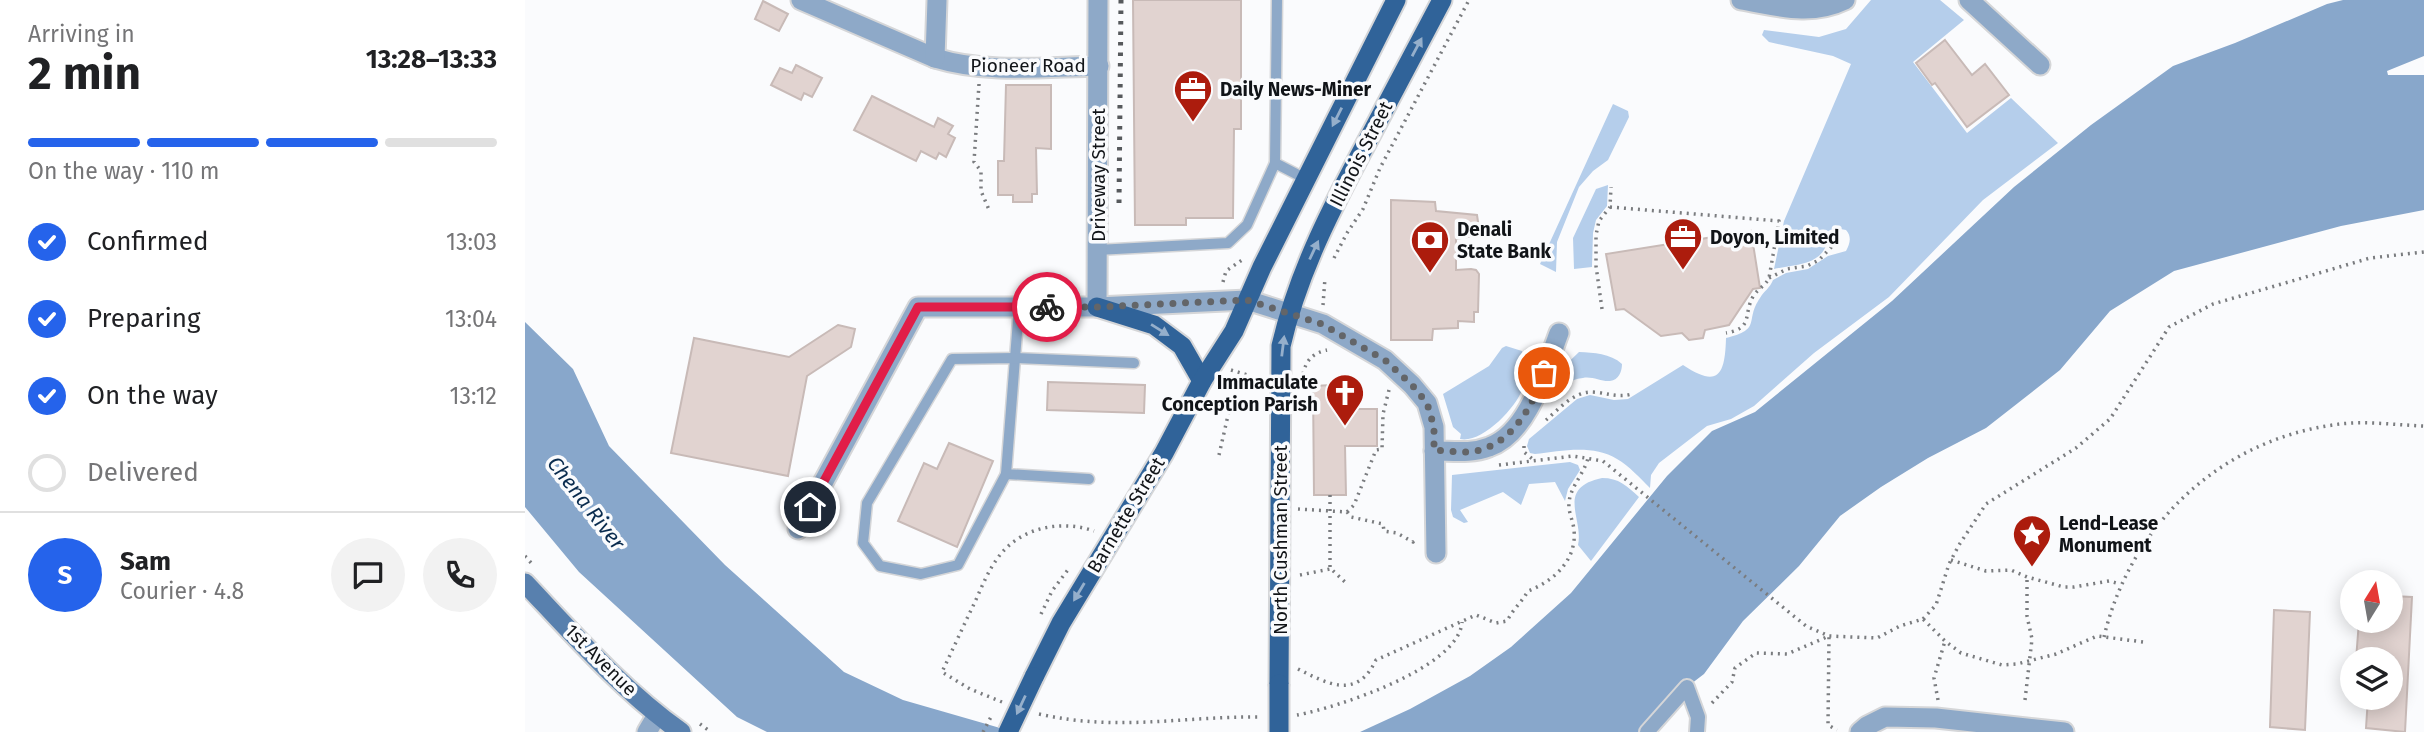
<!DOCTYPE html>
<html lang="en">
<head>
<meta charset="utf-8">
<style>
  :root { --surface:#fff; --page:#f2f2f2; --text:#202124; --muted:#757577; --line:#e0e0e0; --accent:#2563eb }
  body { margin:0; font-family:"Fira Sans",sans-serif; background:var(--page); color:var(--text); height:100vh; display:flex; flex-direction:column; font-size:26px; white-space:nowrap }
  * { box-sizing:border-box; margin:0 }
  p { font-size:23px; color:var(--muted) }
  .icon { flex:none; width:38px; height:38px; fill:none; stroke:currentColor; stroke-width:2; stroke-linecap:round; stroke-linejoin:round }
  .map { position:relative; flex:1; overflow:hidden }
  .sheet { display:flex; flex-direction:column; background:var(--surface); width:525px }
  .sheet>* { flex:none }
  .needle { width:46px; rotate:11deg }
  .fabs { position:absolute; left:1815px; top:570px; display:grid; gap:14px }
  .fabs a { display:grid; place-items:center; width:63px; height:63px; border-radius:50%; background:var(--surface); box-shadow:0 4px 18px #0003; font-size:35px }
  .pin { position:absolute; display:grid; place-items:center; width:60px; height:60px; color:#fff; margin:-30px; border:4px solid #fff; border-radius:50%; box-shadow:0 2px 7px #0007 }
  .courier { position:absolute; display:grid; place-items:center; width:70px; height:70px; margin:-35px; border:5px solid #e11d48; border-radius:50%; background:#fff; color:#222; box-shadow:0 2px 9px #0007 }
  .head em { font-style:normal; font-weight:700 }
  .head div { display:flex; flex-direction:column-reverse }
  .head { display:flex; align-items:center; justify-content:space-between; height:119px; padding:0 28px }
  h1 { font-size:46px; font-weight:700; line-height:52px }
  .bar { display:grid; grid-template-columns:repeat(4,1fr); gap:10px 7px; align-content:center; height:84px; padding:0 28px }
  .bar i { height:9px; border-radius:5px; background:var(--line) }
  .bar .on { background:var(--accent) }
  .bar p { grid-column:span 4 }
  .line { display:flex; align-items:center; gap:18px; padding:0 28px; border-top:2px solid var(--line) }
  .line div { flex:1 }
  .round { display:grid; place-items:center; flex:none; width:74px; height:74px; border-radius:37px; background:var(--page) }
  ol { padding:0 28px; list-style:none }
  li { display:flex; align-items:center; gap:21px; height:77px }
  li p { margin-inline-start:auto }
  li .icon { padding:7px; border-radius:50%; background:var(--accent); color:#fff; stroke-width:4 }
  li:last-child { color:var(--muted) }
  li i { width:38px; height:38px; border:4px solid var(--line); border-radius:50% }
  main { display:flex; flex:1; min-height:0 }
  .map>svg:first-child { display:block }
  .green { fill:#b5ceeb }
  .water { fill:#88a7cb }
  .building { fill:#e1d3d0; stroke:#c8bab7; stroke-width:2 }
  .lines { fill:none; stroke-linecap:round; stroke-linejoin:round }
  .service-casing { stroke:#d5d6d8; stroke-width:13 }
  .pedestrian-casing { stroke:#d5d6d8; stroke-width:18 }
  .minor-casing { stroke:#d5d6d8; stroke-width:23 }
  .secondary-casing { stroke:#d5d6d8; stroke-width:23 }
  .primary-casing { stroke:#d5d6d8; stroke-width:23 }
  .path { stroke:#7a7c7f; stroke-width:3.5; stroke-dasharray:2 5; stroke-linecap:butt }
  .service { stroke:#8ea9c8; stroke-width:10 }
  .pedestrian { stroke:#8ea9c8; stroke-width:14 }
  .minor { stroke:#8ea9c8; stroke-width:19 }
  .secondary { stroke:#5880ae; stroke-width:19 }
  .primary { stroke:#306399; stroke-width:19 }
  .rail { stroke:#56595c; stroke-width:5; stroke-dasharray:3.5 7; stroke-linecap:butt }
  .primary-bridge-casing { stroke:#d5d6d8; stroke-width:23; stroke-linecap:butt }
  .path-bridge { stroke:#7a7c7f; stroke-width:3.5; stroke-dasharray:2 5; stroke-linecap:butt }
  .primary-bridge { stroke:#306399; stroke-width:19 }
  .oneway { fill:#95afcb }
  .done { stroke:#636568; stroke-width:7; stroke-dasharray:0 12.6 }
  .route { stroke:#e11d48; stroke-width:9 }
  .labels { text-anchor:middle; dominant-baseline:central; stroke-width:7; stroke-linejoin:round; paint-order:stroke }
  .street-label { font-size:19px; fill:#111418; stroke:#fafbfd }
  .poi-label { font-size:19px; font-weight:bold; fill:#111418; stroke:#fafbfd; text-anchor:start }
  .water-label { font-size:21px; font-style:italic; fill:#092b4e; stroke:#fafbfd }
</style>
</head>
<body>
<main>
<section class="sheet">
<div class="head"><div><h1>2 min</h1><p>Arriving in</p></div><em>13:28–13:33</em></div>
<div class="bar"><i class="on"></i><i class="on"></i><i class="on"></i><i></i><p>On the way · 110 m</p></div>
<ol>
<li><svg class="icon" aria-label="check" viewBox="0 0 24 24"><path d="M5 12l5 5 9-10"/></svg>Confirmed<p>13:03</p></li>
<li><svg class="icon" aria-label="check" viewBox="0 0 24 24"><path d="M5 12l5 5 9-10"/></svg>Preparing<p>13:04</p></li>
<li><svg class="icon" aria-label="check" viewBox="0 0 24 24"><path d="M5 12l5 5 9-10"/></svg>On the way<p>13:12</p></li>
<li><i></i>Delivered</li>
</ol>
<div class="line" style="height:126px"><b class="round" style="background:var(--accent);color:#fff">S</b><div><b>Sam</b><p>Courier · 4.8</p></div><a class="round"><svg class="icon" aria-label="chat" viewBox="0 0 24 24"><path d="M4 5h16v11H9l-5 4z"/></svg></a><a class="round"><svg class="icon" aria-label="phone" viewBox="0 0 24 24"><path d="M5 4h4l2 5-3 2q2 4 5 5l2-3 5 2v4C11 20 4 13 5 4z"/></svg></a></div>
</section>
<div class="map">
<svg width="1899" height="732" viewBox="0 0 1899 732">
  <rect width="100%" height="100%" fill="#fafbfd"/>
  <g class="green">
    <path d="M1346,0H1415L1439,20L1388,62L1442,133L1486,98L1533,143L1458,200L1364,297L1289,353L1229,406L1206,419L1182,426L1134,463L1126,475L1125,488C1115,478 1104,466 1092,459C1068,444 1036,451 1010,454L1005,453L1002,446L1004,439L1052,399L1065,395L1089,400L1103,399L1158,365C1194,389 1200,374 1201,338C1238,329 1219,321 1235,298C1239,291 1245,288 1248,280L1261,273L1283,269L1303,256L1321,251C1325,243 1327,237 1321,230L1310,228L1304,232C1302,237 1302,243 1300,248C1291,266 1266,265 1249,269L1259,221L1326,64L1308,56L1244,42L1237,35L1239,30L1294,37L1321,29Z"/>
    <path d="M1088,104L1103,111L1104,117L1083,160L1068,171L1054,187L1032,242L1031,272L1015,264Z"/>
    <path d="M1083,185L1082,206L1071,220L1068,233L1067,267L1049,269L1048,238L1071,189Z"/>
    <path d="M981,346L997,351C1002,363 1001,377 997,390C990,409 956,444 935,439L936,434L928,427L918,394L964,366L977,348Z"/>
    <path d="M1054,352C1069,353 1085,353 1097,364C1097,371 1094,380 1085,381C1077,382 1067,376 1058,378C1044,379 1034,389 1022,392L1026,379Z"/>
    <path d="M1045,462L1053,465L1055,470L1043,489L1040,501L1030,482L1004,484L996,505L978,492L935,510L943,522L939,523L928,517L926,510L927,475Z"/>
    <path d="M1077,478C1094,478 1102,486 1114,497L1066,561L1053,545C1059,519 1030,488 1077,478Z"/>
  </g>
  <g class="water">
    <path d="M1818,0H1899V56L1862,71L1863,75H1899V210L1816,226L1649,271L1585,311L1535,370L1461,428L1403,458L1356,487L1315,516L1274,566L1218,621L1179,674L1162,687L1122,732H835L885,709L945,676L986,647L1046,593L1142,476L1187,431L1230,412L1367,301L1489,187L1566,125L1648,66L1710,43L1802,4Z"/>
    <path d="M0,322L48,369L84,446L200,565L319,672L378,700L489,732H242L212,717L54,572L0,507Z"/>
  </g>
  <g class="building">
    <path d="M608,0H716V129H709L708,218H661V225H610Z"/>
    <path d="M238,1L263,14L254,31L230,19Z"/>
    <path d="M1420,40L1447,75L1460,64L1484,95L1442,127L1410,83L1407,85L1391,63Z"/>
    <path d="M271,65L297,78L287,97L279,93L276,100L246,85L255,68L267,73Z"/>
    <path d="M481,85H526V149L511,148L512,194H507V202H488V195H473V161H479Z"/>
    <path d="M347,96L409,127L413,118L428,126L423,134L430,138L421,157L414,153L411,159L396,151L391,161L329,130Z"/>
    <path d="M866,200L910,202L911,211L952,215L955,235L931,239V270L946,269L951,270L954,274L953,312H949V322L933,321V328L908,329L907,340H866Z"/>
    <path d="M1226,231L1235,288L1228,289L1204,325L1180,330L1178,338L1164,340L1157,333L1136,336L1099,309L1091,310L1081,254Z"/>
    <path d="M313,325L330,329L326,347L282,376L263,476L146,453L169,338L264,357Z"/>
    <path d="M523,382L620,385L619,413L522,410Z"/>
    <path d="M807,385V397H829V409H852V446H820L821,495H789L788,386Z"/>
    <path d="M424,443L468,461L432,547L373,521L399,463L412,469Z"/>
    <path d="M1866,596L1887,597L1880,732L1841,728L1843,698H1866V660H1831L1834,621H1866Z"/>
    <path d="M1749,610L1785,612L1780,730L1745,727Z"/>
  </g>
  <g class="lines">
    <g class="service-casing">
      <g id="service">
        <path d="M750,163L781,179"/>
        <path d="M572,250L703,243L722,225L750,163L752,0"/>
        <path d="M494,307L481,474L564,479"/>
        <path d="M481,474L433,565L396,574L355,566L338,543L342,503L427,359L489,358L609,363"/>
      </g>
    </g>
    <g class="pedestrian-casing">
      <path id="pedestrian" d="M1122,732L1162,687L1173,717L1172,732"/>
    </g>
    <g class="minor-casing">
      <g id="minor">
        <path d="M276,0L410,58C462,74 519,67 574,66"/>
        <path d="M1216,0C1252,6 1285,17 1320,0"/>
        <path d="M1444,0L1515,65"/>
        <path d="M410,58L412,0"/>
        <path d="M572,307L573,0"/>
        <path d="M909,451C928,451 946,454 964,447C1004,433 1020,370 1034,333"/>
        <path d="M273,529L393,307H572L722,300L798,324L860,360L887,385L902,403L909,427L911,553"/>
        <path d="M122,732L132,715"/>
        <path d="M1335,732L1342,726L1360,717L1411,718L1539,732"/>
      </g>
    </g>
    <g class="secondary-casing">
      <path id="secondary" d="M0,583C49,635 97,690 156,732"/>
    </g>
    <g class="primary-casing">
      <g id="primary">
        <path d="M572,307L629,325L657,346L677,381"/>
        <path d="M509,677L536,623L639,453L677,381L709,331L737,267L871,0"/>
        <path d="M754,684L756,346C773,272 808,205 844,138C868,92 893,46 917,0"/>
      </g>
    </g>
    <g class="path">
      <path d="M454,84L449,162L456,171V191L465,212"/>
      <path d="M1085,207L1254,221L1244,278C1240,286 1234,288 1229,295C1217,314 1230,328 1201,333"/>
      <path d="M809,258L822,233L838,209L855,168L944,0"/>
      <path d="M1244,278L1262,269L1282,266L1294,260L1313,240"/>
      <path d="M698,282L701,271L717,260"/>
      <path d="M798,305L800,278"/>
      <path d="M1077,309L1071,266V235L1074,221L1085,207L1086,187"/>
      <path d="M706,370L726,376"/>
      <path d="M778,374C781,360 788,353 802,350"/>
      <path d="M689,401C700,413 713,414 726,404"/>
      <path d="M1021,420C1034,409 1049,391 1068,392C1082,393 1093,398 1107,394"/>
      <path d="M999,446V452L1010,461"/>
      <path d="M694,455L704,411"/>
      <path d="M974,465L1048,456L1078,461L1281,626L1304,636L1352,638L1375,626L1398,619L1420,641L1436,653L1477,665L1492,664L1531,654L1572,636L1618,642"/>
      <path d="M805,495V568L820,582"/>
      <path d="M773,509L822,512L826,517L858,524L859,531L872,533L888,542L891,537"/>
      <path d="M822,512L829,505L851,450L857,449L858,414L864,390"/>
      <path d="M0,556L8,565"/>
      <path d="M1426,560L1461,571L1486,570L1502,577L1539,587H1549L1584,581L1595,584"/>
      <path d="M775,575L805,569"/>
      <path d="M516,614L527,591L545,567"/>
      <path d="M1398,619L1411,605L1424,564L1434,545L1461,504L1551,448L1585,419L1644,327L1688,304L1767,281L1845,258L1899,252"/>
      <path d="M1579,637C1605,526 1694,441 1808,425C1838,420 1869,425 1899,426"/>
      <path d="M773,669C803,684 832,700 851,660L951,615L971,623L982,621C988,609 997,602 1003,591C1029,581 1052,560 1049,530C1048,520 1043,512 1044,503C1045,487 1059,474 1063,458"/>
      <path d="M1413,700L1409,678L1420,641"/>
      <path d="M1500,700L1507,639L1502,616V577"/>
      <path d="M477,702L445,689L417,672C427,651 437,629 447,608C455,592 461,574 472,559C493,528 535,519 569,531"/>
      <path d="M1187,703L1207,682L1210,668L1231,653L1262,654L1304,636L1303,725L1312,730"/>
      <path d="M514,714C594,732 657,716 736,717"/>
      <path d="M772,715C811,708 934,668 937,622"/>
      <path d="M175,724L186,732"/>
    </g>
    <use href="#service" class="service"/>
    <use href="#pedestrian" class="pedestrian"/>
    <use href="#minor" class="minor"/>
    <use href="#secondary" class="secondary"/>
    <use href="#primary" class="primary"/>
    <path class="rail" d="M594,203L596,0"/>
    <g class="primary-bridge-casing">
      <g id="primary-bridge">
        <path d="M483,732L509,677"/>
        <path d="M754,732V684"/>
      </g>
    </g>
    <path class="path-bridge" d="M458,732L467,715"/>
    <use href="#primary-bridge" class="primary-bridge"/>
  </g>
  <defs><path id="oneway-solid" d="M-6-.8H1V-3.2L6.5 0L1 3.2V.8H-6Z" transform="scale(1.75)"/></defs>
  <g class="oneway">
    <use href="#oneway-solid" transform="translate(892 47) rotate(-62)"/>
    <use href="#oneway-solid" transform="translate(812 117) rotate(117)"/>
    <use href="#oneway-solid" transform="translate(789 250) rotate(-65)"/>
    <use href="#oneway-solid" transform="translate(635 330) rotate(32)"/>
    <use href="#oneway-solid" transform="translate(758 346) rotate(-83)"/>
    <use href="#oneway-solid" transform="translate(554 592) rotate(121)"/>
    <use href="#oneway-solid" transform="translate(496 705) rotate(115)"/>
  </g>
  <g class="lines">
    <path class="done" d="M522,307H572L722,300L797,324L860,360L887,385L902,403L909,427V450C920,451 931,452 942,452C984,450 1007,408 1019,373"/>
    <path class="route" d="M285,507L393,307H522"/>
  </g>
  <defs>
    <g id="office-pin" transform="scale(2.0125)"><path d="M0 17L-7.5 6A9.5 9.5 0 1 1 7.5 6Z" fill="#ac1c0d" stroke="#fafbfd"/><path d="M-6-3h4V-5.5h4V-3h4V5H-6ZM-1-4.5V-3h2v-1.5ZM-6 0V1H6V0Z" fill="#fff"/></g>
    <g id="bank-pin" transform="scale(2.0125)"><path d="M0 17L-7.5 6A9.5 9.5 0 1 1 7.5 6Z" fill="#ac1c0d" stroke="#fafbfd"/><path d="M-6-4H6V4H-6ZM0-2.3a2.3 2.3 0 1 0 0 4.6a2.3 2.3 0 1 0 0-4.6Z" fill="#fff"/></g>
    <g id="church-pin" transform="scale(2.0125)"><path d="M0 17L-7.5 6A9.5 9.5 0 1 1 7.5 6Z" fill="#ac1c0d" stroke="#fafbfd"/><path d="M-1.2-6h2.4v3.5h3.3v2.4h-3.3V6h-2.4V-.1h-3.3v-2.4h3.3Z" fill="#fff"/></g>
    <g id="sight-pin" transform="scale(2.0125)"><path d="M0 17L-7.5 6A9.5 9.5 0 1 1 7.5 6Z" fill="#ac1c0d" stroke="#fafbfd"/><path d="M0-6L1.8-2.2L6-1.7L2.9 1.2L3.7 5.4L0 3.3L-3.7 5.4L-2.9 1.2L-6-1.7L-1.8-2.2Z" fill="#fff"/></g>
  </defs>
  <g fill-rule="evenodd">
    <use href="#office-pin" x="668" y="89"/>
    <use href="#office-pin" x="1158" y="237"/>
    <use href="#bank-pin" x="905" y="240"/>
    <use href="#church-pin" x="820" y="393"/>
    <use href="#sight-pin" x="1507" y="534"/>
  </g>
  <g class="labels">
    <g class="street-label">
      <text x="503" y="65">Pioneer Road</text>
      <text transform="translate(836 154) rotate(-63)">Illinois Street</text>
      <text transform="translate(573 175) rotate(-90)">Driveway Street</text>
      <text transform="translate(601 515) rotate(-59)">Barnette Street</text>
      <text transform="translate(755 540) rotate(-90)">North Cushman Street</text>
      <text transform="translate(76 660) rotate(45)">1st Avenue</text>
    </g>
    <g class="poi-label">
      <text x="695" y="89">Daily News-Miner</text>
      <text x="932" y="229">Denali<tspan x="932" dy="22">State Bank</tspan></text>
      <text x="1185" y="237">Doyon, Limited</text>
      <text x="793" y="382" text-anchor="end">Immaculate<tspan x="793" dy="22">Conception Parish</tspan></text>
      <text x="1534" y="523">Lend-Lease<tspan x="1534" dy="22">Monument</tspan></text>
    </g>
    <g class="water-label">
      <text transform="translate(61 503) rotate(52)">Chena River</text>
    </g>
  </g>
</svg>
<div class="fabs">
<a><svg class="needle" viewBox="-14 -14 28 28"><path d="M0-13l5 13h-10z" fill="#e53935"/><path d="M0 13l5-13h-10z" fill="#757577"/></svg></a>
<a><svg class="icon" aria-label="layers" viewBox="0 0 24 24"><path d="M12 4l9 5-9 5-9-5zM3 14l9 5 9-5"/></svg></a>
</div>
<div class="pin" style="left:1019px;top:373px;background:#ea580c"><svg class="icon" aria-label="bag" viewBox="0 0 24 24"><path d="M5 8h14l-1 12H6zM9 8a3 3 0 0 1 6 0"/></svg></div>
<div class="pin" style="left:285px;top:507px;background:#1f2937"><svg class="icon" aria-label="home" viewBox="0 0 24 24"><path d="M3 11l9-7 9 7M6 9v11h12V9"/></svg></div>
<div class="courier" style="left:522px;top:307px"><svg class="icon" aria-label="bike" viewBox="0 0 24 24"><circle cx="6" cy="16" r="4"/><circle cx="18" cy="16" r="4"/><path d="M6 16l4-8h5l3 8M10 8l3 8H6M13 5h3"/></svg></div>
</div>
</main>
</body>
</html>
